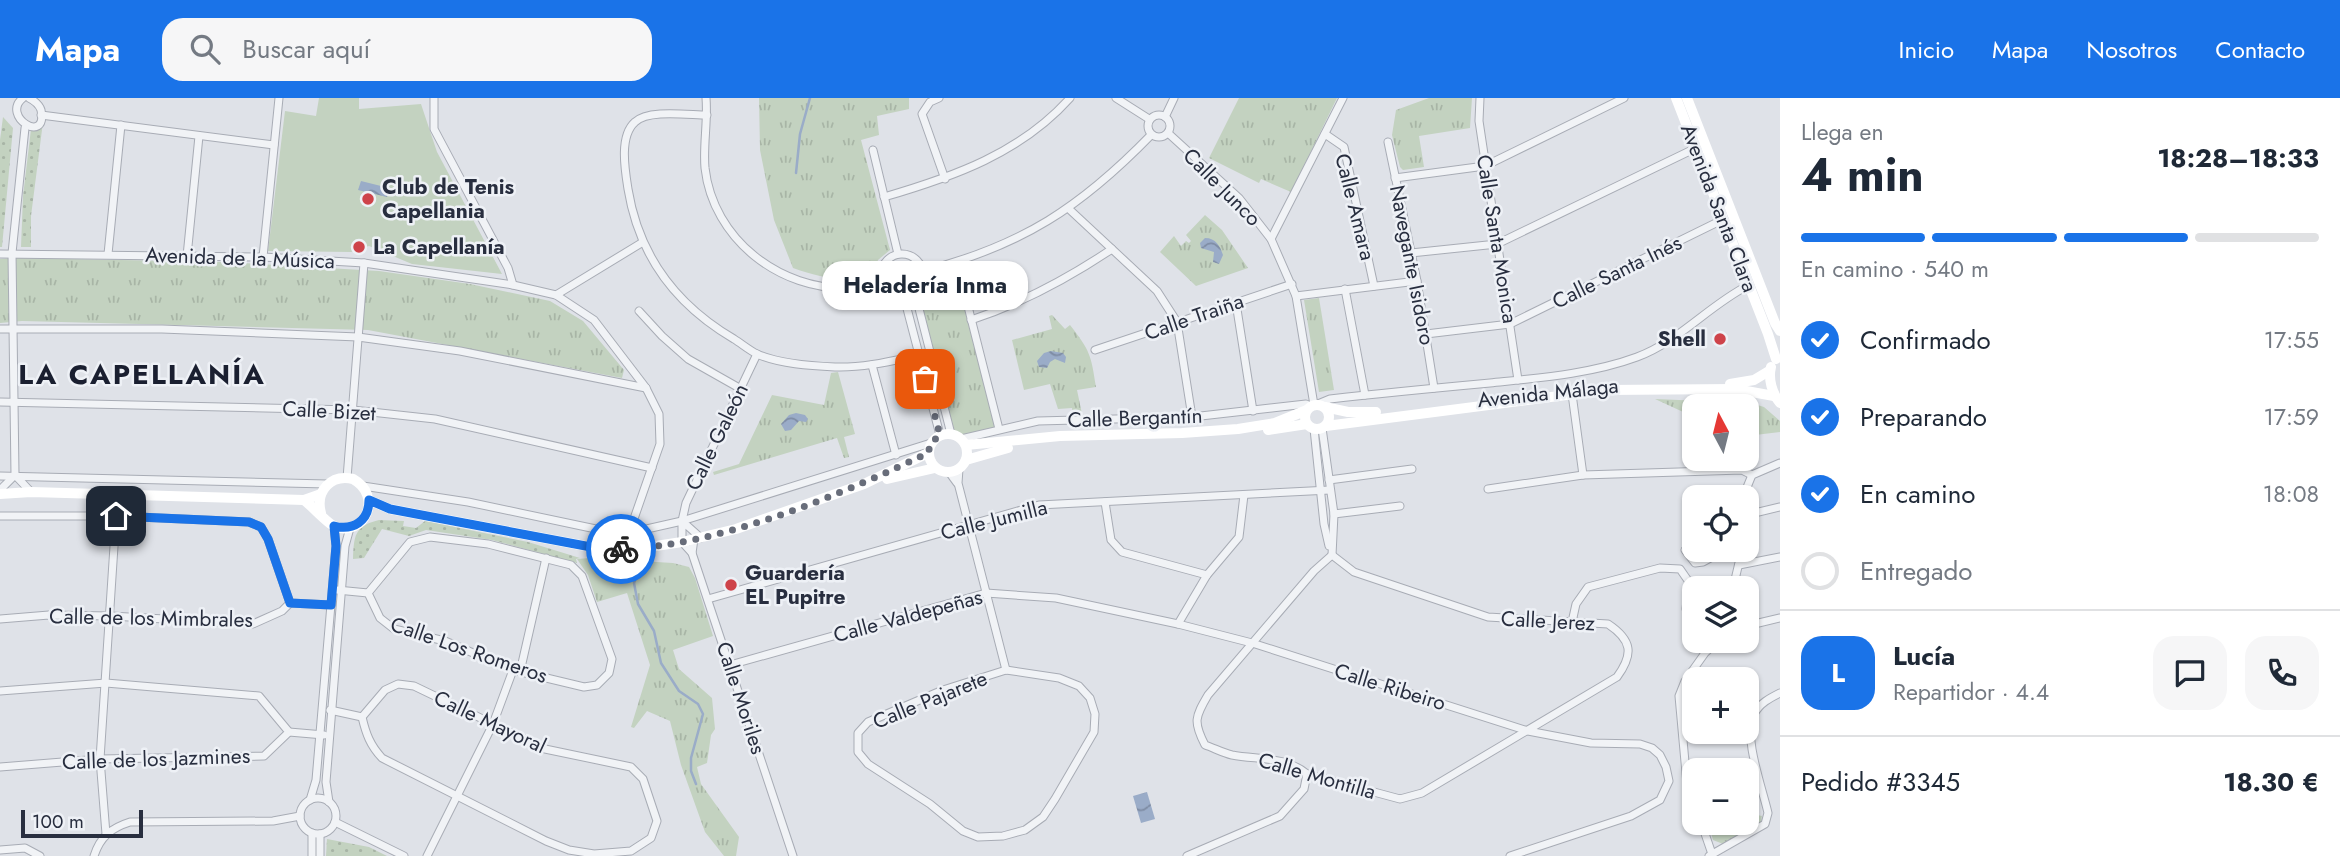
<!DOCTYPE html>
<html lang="es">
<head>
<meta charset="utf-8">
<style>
  :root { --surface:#fff; --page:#f6f6f7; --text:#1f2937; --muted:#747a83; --line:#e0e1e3; --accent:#1a73e8 }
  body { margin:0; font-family:Jost,sans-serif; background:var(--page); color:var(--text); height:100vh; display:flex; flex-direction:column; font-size:26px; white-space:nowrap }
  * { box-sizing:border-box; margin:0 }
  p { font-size:23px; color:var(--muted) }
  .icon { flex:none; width:38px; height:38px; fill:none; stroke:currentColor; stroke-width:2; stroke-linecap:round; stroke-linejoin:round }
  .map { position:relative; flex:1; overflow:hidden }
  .side { display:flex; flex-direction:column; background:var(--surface); width:560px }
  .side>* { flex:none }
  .needle { width:46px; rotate:353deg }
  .buttons { position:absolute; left:1682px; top:296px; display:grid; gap:14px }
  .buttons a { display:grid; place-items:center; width:77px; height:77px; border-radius:14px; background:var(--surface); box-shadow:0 2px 5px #0004; font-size:35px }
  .scale { position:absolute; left:21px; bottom:18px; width:122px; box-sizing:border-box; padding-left:7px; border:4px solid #282e3f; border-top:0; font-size:19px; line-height:24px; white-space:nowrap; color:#282e3f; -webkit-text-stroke:5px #eef1f6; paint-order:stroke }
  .pin { position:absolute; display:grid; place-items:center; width:60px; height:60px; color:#fff; margin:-30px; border-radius:14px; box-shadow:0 4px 10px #0006 }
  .courier { position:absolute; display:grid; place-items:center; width:70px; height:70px; margin:-35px; border:5px solid #1a73e8; border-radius:50%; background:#fff; color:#222; box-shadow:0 2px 9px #0007 }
  .bubble { position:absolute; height:49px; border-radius:21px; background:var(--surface); box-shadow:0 2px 5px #0004; font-size:23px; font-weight:700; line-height:49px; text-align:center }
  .overview em { font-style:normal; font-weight:700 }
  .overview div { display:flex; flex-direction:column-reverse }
  .overview { display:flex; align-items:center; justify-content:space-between; height:119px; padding:0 21px }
  h1 { font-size:46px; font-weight:700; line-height:52px }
  .bar { display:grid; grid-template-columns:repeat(4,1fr); gap:10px 7px; align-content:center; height:84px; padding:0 21px }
  .bar i { height:9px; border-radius:5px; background:var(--line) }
  .bar .selected { background:var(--accent) }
  .bar p { grid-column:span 4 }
  .line { display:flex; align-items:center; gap:18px; padding:0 21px; border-top:2px solid var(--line) }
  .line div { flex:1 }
  .round { display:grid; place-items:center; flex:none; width:74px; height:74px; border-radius:21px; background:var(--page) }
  ol { padding:0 21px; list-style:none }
  li { display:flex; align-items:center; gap:21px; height:77px }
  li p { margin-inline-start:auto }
  li .icon { padding:7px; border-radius:50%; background:var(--accent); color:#fff; stroke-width:4 }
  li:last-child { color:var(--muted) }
  li i { width:38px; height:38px; border:4px solid var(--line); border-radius:50% }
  header { display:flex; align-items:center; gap:42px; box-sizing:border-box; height:98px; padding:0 35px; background:var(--accent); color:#fff }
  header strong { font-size:33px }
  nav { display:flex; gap:38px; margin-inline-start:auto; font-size:24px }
  .search { width:490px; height:63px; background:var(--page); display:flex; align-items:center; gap:18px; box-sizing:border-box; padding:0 24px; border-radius:21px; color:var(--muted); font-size:26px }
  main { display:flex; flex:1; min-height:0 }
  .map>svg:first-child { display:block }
  .grass { fill:url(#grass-dots) }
  .park { fill:url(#park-tufts) }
  .pitch { fill:#c3d2c0 }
  .water { fill:url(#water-waves) }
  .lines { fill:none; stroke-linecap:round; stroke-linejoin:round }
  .stream { stroke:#9aacc8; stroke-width:2.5 }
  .street-casing { stroke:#a8acb5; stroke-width:9 }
  .street { stroke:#f1f3f6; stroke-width:7 }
  .secondary { stroke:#fff; stroke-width:10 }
  .done { stroke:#686d7a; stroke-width:7; stroke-dasharray:0 12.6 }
  .route { stroke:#1a73e8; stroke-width:9 }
  .poi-dot { fill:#ce434a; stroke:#eef1f6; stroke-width:2.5 }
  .labels { text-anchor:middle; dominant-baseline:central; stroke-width:5; stroke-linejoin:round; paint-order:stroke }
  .poi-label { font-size:21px; font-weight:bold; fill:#282e3f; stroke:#eef1f6; text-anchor:start }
  .street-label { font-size:21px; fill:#282e3f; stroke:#eef1f6 }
  .district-label { font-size:28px; font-weight:bold; letter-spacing:2px; fill:#1a1f30; stroke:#eef1f6 }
</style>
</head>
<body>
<header>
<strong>Mapa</strong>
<div class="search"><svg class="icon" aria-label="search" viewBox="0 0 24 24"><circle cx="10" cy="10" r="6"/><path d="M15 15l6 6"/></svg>Buscar aquí</div>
<nav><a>Inicio</a><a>Mapa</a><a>Nosotros</a><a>Contacto</a></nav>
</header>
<main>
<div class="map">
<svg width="1780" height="758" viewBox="0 0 1780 758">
  <defs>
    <pattern id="grass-dots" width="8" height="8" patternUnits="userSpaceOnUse" patternTransform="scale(1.75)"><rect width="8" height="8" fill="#c3d2c0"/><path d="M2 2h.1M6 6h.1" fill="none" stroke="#a8b5a6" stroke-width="1.8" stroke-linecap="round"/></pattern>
    <pattern id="park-tufts" width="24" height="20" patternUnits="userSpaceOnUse" patternTransform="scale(1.75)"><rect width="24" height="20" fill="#c3d2c0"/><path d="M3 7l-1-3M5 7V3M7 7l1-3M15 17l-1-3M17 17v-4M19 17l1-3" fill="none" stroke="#a8b5a6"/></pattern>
    <pattern id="water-waves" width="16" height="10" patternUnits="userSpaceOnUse" patternTransform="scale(1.75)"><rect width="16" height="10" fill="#9aacc8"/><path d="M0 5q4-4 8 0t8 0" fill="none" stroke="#7e8ca4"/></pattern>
  </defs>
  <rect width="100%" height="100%" fill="#dfe2e8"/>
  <g class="grass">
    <path d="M3,19L13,30L2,149H0V42Z"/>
    <path d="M43,24L31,118V149H21L23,98L31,31Z"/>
    <path d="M379,422L404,423L403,428L416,430L425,423L528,444L580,460L576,461L577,465L492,442L426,432L409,438L382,431L364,460L353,461C354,438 354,428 379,422Z"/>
    <path d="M327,741L369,749L387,758H326Z"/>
  </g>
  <g class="park">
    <path d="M759,0H909V11L877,18L879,37L861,42L890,152L878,162L874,176C841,184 825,181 793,170L774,122L760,52Z"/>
    <path d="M1239,0H1337L1291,94L1261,81L1259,85L1209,60Z"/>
    <path d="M1429,0H1472L1470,30L1419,38L1424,69L1403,72L1400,69L1392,37L1396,12Z"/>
    <path d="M1205,117L1222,132L1248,170L1196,188L1160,154L1174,138L1181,148L1186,143L1189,145L1191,143L1186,137Z"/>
    <path d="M17,160L225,164L379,173L470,186L550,203L583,223L624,272L622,280L368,232L22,223L0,225V161Z"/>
    <path d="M955,168L996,329L961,338L953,334L917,196L924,186L926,175Z"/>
    <path d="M1319,200L1334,292L1319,294L1304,202Z"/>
    <path d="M1052,217L1065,231L1070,227C1090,253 1091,256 1096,289L1077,292L1082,316H1073L1072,310L1058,311L1050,286L1024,292L1012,242L1052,231L1049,218Z"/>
    <path d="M838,274L855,336L844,339L849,359L844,360L837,340L714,377L713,374L739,366L772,297L824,307L831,275Z"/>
    <path d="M1655,301L1751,305L1764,309L1780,323V334L1747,338L1746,308H1694V319Z"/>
    <path d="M590,460L673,465L689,469L695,480L713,538L673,552L679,571L712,600L715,631L711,637L707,665L697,669L701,686L739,739L736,758H724L705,734L681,667L670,623L647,613L634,630L631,629L650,567L627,495L597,504L588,477L577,461Z"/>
    <path d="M1757,717L1762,718L1761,724L1723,746L1713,742L1710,731L1729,728L1728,725L1746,724L1747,718Z"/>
  </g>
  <path class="pitch" d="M319,0H359V11L421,6L437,54L502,176L412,166L369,148L351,154L268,153L285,13L316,18Z"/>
  <g class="water">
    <path d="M361,83L389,90L387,99L358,92Z"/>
    <path d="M1205,140C1216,140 1220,148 1223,157L1219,166L1213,164L1214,154L1201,150L1200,145Z"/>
    <path d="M1051,253L1063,255L1066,259L1065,265L1055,261L1050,264L1047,270L1039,269L1037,263L1044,255Z"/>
    <path d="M796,315L805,317L808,321L806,324L799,323L791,332L785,333L781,326L789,317Z"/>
    <path d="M1147,694L1155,721L1141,725L1133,698Z"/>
  </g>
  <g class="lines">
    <g class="stream">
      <path d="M796,75L800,36L810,0"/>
      <path d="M641,464L634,485L638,506L654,533L661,565L679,593L698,606L703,616L691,660V673L696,686"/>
    </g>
    <g class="street-casing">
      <g id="street">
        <path d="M23,0C0,18 48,48 41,12C39,6 35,3 29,0"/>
        <path d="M434,0V31L508,170L513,187"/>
        <path d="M706,0C708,23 703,47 705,70C713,141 780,193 850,190C860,189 871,184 881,181"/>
        <path d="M939,0L930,4L922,16L945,81"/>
        <path d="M1116,0L1149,21"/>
        <path d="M1480,0L1479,23L1518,282"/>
        <circle cx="1159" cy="28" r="11"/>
        <path d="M41,17L274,47"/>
        <path d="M707,17C689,17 648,11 635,24C619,38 625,72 628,91C639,159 676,207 734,241C742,246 749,252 757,256C779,266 811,268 835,269C868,270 899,261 930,255"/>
        <path d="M1165,19L1174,0"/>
        <path d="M25,30L12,155L15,377L31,394"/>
        <path d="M1168,35L1239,100L1271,141L1296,198L1314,307"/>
        <path d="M1325,36L1344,49L1374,188"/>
        <path d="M1388,44L1417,183L1434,290"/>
        <path d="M873,52L898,156"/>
        <path d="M1395,80L1485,68L1624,0"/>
        <path d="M884,99C953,79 1021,55 1070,0"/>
        <path d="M1069,111L1157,193L1177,224L1192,319"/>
        <path d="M1271,141L1343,0"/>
        <path d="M1411,155L1497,146L1696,50"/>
        <circle cx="902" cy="177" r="21"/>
        <path d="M0,156L263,159L364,165L513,187L556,197L594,222L646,290L659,316L660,346L629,435"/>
        <path d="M108,156L121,27"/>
        <path d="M187,158L199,38"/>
        <path d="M263,159L279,0"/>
        <path d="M957,165L999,331"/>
        <path d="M923,173C1022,148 1081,109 1151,37"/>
        <path d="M1345,191L1365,297"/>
        <path d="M915,195L951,336"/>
        <path d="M556,197L643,144"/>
        <path d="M1296,198L1417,183"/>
        <path d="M904,199L940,337"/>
        <path d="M1236,205L1253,313"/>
        <path d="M639,213L662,238L688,261L741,291"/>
        <path d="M971,222C1023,205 1067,181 1112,151"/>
        <path d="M0,231H162L358,239L460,253L646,290"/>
        <path d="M1426,236L1510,226L1724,121"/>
        <path d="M1095,252L1292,186"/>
        <path d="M872,267L896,357"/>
        <path d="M1572,296L1583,377"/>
        <path d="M0,304L353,312L435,321L652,370"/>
        <path d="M1318,306L1330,301C1383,295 1436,290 1490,285C1538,280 1591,276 1637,259C1680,243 1709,207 1749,187"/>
        <path d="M1322,330L1334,416L1332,457"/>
        <path d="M1314,331L1324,426L1329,448"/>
        <path d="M961,341L1038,323L1192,319L1306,306L1310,308"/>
        <path d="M959,371L958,385L1006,572"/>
        <path d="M949,374L957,385"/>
        <path d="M0,378L327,386"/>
        <path d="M347,380L364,165"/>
        <path d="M1329,382L1412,371"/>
        <path d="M363,388L468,404L610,434L629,435L682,423L931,345"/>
        <path d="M1488,391L1583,377L1742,372L1752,377"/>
        <path d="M0,392L15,377"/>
        <path d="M1743,399L1752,377L1780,365"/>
        <path d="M1105,404L1111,442L1122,454L1207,477"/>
        <path d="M1334,416L1400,408"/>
        <path d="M1746,417L1780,409"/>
        <path d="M0,418H116L249,424L261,429L268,441L290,505L282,513L253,526L111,518L49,517L0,521"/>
        <path d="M682,423L686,405L757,256"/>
        <path d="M430,439L488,446L571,467L582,478L612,561L609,575L597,587L584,589L513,572L445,543L394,531L380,520L368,495L410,444Z"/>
        <path d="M694,441L692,455L793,758"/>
        <path d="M1685,452L1695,465L1703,464L1725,452"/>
        <path d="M692,455L682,444V423L701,440"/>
        <path d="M1332,457L1354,474L1488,519L1608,526C1632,542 1634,556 1617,579L1422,695L1400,701L1307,676C1286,658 1258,662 1232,657C1223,655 1214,650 1205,647C1193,624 1195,619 1208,597L1314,473Z"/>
        <path d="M1739,467L1780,459"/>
        <path d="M1733,490L1742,452"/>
        <path d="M337,492L368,495"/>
        <path d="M708,501L1039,407L1330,392"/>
        <path d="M290,505L331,507"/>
        <path d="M1572,524L1576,506L1588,489L1660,470L1680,471L1689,484L1686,511"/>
        <path d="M1178,526L1207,477L1239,439L1244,397"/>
        <path d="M1746,528L1780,520"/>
        <path d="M730,567L986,495L1056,500L1178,526L1252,545L1528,633L1591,645L1640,646L1652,650L1660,657L1666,669L1669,683L1660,702L1631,718L1510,758"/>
        <path d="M1006,572L1059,580L1079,588L1090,600L1095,616L1094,634L1055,701L1043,719L1025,732L1003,738L978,739L963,733L930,706L868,666L858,654V635L868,624L943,592Z"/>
        <path d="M520,574L546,460"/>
        <path d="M398,586L414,588L545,651L631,669L643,681L657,723L651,740L631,753L594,756L569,752L546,743L382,660C370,647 366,636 362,619L385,592Z"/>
        <path d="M0,593L106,585L259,598L289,634L264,658L100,661L0,669"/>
        <path d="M330,612L362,619"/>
        <path d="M289,634L324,637"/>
        <circle cx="318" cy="718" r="18"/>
        <path d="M310,702L316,682L336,448L334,428"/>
        <path d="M329,704L326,684L345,448L350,430"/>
        <path d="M1694,706L1687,686L1679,598L1685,583L1705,555L1719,542"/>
        <path d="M335,724L404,758"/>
        <path d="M1701,724L1712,756"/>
        <path d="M106,736L100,661L116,418"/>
        <path d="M0,752L25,750L40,758"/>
        <path d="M94,758C100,739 111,730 130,724L273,723L300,718"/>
        <path d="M312,758V735"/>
        <path d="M320,758V736"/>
        <path d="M427,758L493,626L513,572"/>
        <path d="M1187,758L1280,718L1304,691L1307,676"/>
        <path d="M1709,758L1765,726L1768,715C1763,692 1742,636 1754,616C1760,605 1770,600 1780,595"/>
      </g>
    </g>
    <use href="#street" class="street"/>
    <g class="secondary">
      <path d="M1676,0L1768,236L1776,261"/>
      <path d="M1687,0L1775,225L1780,233"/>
      <path d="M1771,269C1768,281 1772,295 1780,305"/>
      <path d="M1730,286L1754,282L1769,273"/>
      <circle cx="1317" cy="319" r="12"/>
      <path d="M1325,309L1348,314H1376"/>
      <path d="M1326,328L1605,292L1735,291L1774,298"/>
      <path d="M1268,332L1307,326"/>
      <circle cx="948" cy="355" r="19"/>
      <path d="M966,347L1060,338L1182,335L1238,331L1275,325L1307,312"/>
      <path d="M966,362L1008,350"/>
      <path d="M887,381L935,370"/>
      <path d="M0,396L31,394L304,402L321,396"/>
      <path d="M304,402C313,409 327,425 334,428C364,441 384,398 353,381C331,376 315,393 321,415"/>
      <path d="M369,402L390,411L591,449L636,451L682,444L736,431L864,386L928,355"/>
    </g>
  </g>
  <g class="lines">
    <path class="done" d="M621,451C635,452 650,449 664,447C751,434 849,393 928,355L931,345L940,337L925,281"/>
    <path class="route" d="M116,418L249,424L261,429L268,441L290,505L331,507L336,448L334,428C353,433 369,423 369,402L390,411L591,449L621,451"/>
  </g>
  <g class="poi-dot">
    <circle cx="368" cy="101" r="7"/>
    <circle cx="359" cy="149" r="7"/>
    <circle cx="1720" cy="241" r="7"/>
    <circle cx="731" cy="487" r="7"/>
  </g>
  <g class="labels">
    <g class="poi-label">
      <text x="382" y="89">Club de Tenis<tspan x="382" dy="24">Capellania</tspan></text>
      <text x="373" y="149">La Capellanía</text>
      <text x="1706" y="241" text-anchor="end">Shell</text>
      <text x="745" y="475">Guardería<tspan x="745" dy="24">EL Pupitre</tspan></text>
    </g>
    <g class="street-label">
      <text transform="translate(1222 89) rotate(45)">Calle Junco</text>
      <text transform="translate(1355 109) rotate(76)">Calle Amara</text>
      <text transform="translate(1719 110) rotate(69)">Avenida Santa Clara</text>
      <text transform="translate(1497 141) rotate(81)">Calle Santa Monica</text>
      <text transform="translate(240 160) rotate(2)">Avenida de la Música</text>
      <text transform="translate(1412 167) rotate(79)">Navegante Isidoro</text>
      <text transform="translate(1617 174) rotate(-26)">Calle Santa Inés</text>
      <text transform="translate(1194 219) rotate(-19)">Calle Traiña</text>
      <text transform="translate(1548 295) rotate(-6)">Avenida Málaga</text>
      <text transform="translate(329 313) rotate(3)">Calle Bizet</text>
      <text transform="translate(1135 320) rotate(-2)">Calle Bergantín</text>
      <text transform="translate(717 339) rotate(-64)">Calle Galeón</text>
      <text transform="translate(994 422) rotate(-14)">Calle Jumilla</text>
      <text transform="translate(908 518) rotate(-15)">Calle Valdepeñas</text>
      <text transform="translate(151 520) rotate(1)">Calle de los Mimbrales</text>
      <text transform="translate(1548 523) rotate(3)">Calle Jerez</text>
      <text transform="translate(469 552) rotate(19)">Calle Los Romeros</text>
      <text transform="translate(1390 589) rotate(17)">Calle Ribeiro</text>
      <text transform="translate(741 600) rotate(72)">Calle Moriles</text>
      <text transform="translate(930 602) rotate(-22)">Calle Pajarete</text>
      <text transform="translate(490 624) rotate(25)">Calle Mayoral</text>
      <text transform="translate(156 661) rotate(-2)">Calle de los Jazmines</text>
      <text transform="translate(1317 678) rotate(16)">Calle Montilla</text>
    </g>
    <g class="district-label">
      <text x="142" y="276">LA CAPELLANÍA</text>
    </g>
  </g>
</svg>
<div class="buttons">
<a><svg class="needle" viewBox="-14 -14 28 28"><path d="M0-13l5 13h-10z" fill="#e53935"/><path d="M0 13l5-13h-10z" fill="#747a83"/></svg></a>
<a><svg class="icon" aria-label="locate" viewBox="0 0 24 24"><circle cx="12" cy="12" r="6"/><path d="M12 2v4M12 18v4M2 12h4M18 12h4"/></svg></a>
<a><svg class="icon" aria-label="layers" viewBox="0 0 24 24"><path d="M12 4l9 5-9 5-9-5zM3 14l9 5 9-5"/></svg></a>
<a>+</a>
<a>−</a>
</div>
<div class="scale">100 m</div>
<div class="pin" style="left:925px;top:281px;background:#ea580c"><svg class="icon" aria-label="bag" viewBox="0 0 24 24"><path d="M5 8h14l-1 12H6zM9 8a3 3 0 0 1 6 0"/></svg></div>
<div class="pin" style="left:116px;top:418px;background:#1f2937"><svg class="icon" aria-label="home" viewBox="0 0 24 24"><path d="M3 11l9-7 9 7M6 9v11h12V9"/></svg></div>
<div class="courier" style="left:621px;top:451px"><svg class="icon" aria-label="bike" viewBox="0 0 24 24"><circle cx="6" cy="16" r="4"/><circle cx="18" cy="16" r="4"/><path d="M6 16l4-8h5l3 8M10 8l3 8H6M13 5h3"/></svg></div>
<div class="bubble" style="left:822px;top:163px;width:206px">Heladería Inma</div>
</div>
<section class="side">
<div class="overview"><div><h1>4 min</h1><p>Llega en</p></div><em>18:28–18:33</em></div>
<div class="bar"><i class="selected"></i><i class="selected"></i><i class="selected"></i><i></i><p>En camino · 540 m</p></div>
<ol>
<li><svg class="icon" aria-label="check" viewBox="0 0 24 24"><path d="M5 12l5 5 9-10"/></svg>Confirmado<p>17:55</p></li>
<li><svg class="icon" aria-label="check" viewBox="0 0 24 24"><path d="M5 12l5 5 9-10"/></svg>Preparando<p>17:59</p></li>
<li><svg class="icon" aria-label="check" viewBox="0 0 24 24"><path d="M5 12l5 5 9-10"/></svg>En camino<p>18:08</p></li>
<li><i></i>Entregado</li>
</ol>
<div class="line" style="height:126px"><b class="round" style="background:var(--accent);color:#fff">L</b><div><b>Lucía</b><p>Repartidor · 4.4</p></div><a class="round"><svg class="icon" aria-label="chat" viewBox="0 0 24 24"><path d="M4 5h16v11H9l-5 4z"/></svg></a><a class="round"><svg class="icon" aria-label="phone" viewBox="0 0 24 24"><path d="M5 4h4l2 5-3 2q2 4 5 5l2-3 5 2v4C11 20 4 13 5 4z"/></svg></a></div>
<div class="line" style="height:91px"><div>Pedido #3345</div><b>18.30 €</b></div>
</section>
</main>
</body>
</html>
